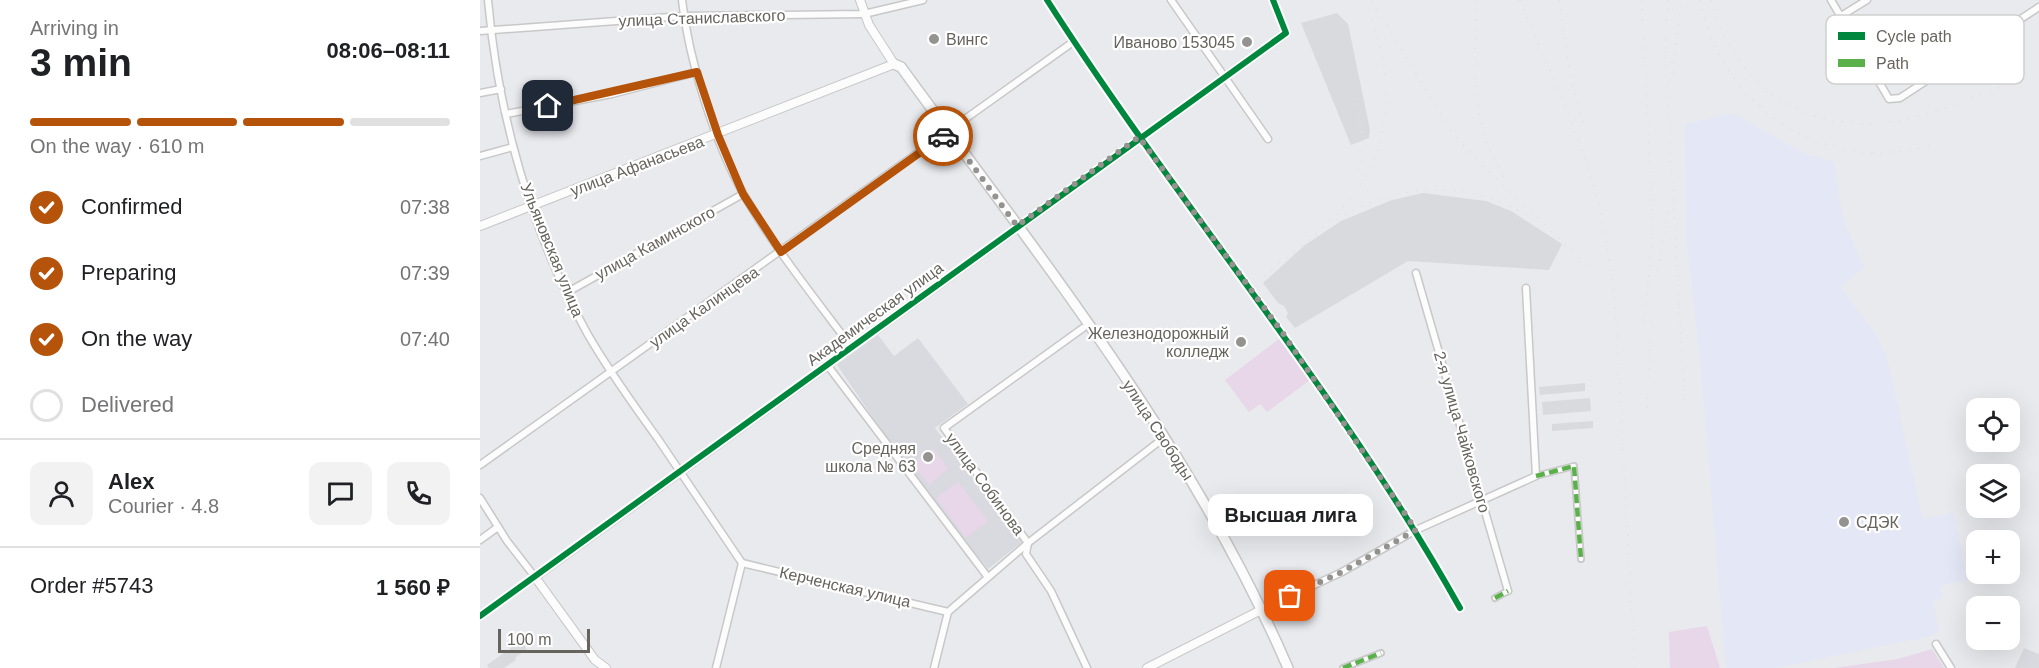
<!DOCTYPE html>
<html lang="en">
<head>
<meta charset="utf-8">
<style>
  :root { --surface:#fff; --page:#f2f2f2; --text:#202124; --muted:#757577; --line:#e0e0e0; --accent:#b45309 }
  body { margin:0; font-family:Helvetica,sans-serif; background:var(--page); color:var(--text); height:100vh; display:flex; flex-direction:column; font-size:22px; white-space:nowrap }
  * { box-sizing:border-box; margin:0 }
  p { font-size:20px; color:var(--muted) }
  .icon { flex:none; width:33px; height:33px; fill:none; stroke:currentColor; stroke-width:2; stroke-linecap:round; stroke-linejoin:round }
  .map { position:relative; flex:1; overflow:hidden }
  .sheet { display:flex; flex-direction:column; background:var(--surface); width:480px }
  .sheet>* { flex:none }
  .buttons { position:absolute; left:1486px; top:398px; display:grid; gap:12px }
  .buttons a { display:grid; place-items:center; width:54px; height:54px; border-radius:12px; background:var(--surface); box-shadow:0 6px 24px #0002; font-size:30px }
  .scale { position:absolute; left:18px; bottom:15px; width:92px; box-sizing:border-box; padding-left:6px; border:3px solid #67645e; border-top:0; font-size:16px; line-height:21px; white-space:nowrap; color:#67645e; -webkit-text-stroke:4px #fff; paint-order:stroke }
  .pin { position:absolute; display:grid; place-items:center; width:51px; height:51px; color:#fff; margin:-26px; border-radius:12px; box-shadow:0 3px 9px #0006 }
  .courier { position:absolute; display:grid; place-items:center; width:60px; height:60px; margin:-30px; border:4px solid #b45309; border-radius:50%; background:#fff; color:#222; box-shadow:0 2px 8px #0007 }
  .bubble { position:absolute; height:42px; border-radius:12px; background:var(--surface); box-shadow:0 6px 24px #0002; font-size:20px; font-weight:700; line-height:42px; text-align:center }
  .headline em { font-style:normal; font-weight:700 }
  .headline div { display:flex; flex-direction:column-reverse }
  .headline { display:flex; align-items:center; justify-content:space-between; height:102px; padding:0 30px }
  h1 { font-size:39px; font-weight:700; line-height:45px }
  .bar { display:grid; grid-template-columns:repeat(4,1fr); gap:9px 6px; align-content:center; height:72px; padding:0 30px }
  .bar i { height:8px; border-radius:4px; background:var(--line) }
  .bar .on { background:var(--accent) }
  .bar p { grid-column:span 4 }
  .line { display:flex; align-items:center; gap:15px; padding:0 30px; border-top:2px solid var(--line) }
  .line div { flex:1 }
  .round { display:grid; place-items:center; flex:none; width:63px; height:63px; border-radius:12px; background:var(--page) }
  ol { padding:0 30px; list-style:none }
  li { display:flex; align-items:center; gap:18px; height:66px }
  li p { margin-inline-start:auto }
  li .icon { padding:6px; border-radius:50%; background:var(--accent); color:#fff; stroke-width:4 }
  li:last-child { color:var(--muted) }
  li i { width:33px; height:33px; border:3px solid var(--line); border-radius:50% }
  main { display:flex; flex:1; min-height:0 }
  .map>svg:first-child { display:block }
  .commercial { fill:#e4e7f6 }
  .industrial { fill:#d9dade }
  .education { fill:#d9dae0 }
  .green { fill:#e8d6e9 }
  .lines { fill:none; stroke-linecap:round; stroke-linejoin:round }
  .pedestrian-casing { stroke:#c8c8c8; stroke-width:8 }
  .minor-casing { stroke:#c8c8c8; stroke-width:9 }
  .tertiary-casing { stroke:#c8c8c8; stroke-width:10 }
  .secondary-casing { stroke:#c7c7c7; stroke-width:12 }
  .pedestrian { stroke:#fcfcfc; stroke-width:4.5 }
  .minor { stroke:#fcfcfc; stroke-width:6 }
  .tertiary { stroke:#fcfcfc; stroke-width:8 }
  .secondary { stroke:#fcfcfc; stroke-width:9 }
  .rail { stroke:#e2e2e2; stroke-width:1.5; stroke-dasharray:1.5 8; stroke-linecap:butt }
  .quiet { stroke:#5ab049; stroke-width:4.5; stroke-dasharray:9 4.5; stroke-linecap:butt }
  .cycleway-casing { stroke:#fff; stroke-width:10 }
  .cycleway { stroke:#00873e; stroke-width:6 }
  .done { stroke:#949390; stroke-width:6; stroke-dasharray:0 10.8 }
  .route { stroke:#b45309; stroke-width:8 }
  .poi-dot { fill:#949390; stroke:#fff; stroke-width:2 }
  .labels { text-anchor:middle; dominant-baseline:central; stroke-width:4.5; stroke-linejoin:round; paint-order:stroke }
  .street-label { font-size:16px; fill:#67645e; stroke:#fff }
  .poi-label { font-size:16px; fill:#67645e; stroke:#fff; text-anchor:end }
  .key { fill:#fff; stroke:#d1d0cf; stroke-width:1.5 }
  .key-label { font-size:16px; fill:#67645e }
</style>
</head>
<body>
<main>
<section class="sheet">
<div class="headline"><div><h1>3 min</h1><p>Arriving in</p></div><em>08:06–08:11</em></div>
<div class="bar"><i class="on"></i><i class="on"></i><i class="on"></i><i></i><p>On the way · 610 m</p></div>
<ol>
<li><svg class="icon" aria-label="check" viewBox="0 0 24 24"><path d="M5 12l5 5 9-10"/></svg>Confirmed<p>07:38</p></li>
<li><svg class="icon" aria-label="check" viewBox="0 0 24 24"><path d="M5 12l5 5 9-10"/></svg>Preparing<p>07:39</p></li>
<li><svg class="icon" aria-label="check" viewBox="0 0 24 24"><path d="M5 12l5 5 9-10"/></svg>On the way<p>07:40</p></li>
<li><i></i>Delivered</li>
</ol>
<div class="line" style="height:108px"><a class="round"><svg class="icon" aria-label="person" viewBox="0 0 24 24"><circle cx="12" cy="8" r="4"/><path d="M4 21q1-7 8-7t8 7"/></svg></a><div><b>Alex</b><p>Courier · 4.8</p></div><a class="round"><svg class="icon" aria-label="chat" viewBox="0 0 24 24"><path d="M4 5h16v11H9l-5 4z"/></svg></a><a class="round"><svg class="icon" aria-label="phone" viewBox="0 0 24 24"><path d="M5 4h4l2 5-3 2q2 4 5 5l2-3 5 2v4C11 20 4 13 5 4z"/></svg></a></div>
<div class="line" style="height:78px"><div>Order #5743</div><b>1 560 ₽</b></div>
</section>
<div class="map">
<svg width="1559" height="668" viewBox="0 0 1559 668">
  <rect width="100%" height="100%" fill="#e9eaee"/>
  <path class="commercial" d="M1253,113L1323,153L1354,162L1363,219L1384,268L1360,286L1394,332L1406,354L1443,519L1474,512L1487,581L1463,584L1460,588L1463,597L1453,601L1459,631L1451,636L1295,668H1246L1221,370L1207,243L1205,124Z"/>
  <g class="industrial">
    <path d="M857,13L868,24L890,130L889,138L871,145L821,23Z"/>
    <path d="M943,193L1006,201L1031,211L1082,244L1069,270L928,261L815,328L806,317L808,313L804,306L798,303L783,283L825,245L861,221L912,200Z"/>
    <path d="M1105,383V391L1060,395L1059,387Z"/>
    <path d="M1110,398L1111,411L1063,415L1062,402Z"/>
    <path d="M1113,421V428L1072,431V424Z"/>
    <path d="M41,641L47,649L35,658L36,660L24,668H9L7,665Z"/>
  </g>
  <g class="education">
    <path d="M398,335L414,356L438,338L488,404L455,428L542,542L508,569L439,485L357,365Z"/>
    <path d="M1544,648L1559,654V668H1535Z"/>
  </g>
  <g class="green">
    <path d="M799,339L830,380L787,412L780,404L769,412L745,380Z"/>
    <path d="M453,448L468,469L449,485L433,464Z"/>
    <path d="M478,482L508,521L486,538L456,498Z"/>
    <path d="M1227,626L1240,668H1190L1189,632Z"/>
    <path d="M1452,649L1464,668H1354L1418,659Z"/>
  </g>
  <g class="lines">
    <g class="pedestrian-casing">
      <g id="pedestrian">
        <path d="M1056,476L1094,466L1101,559"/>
        <path d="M1015,598L1028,591"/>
        <path d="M863,668L901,653"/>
      </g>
    </g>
    <g class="minor-casing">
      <g id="minor">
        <path d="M8,0C18,116 51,231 107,333C128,370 153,404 178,439C206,480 234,521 262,563"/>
        <path d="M202,0C209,61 234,141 264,195C295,249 335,298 372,348"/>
        <path d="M567,0C699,206 860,393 980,608"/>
        <path d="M691,0L788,139"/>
        <path d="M793,0L806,33"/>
        <path d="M1351,0L1409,99L1420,98L1559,7"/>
        <path d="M1361,16L1387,0"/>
        <path d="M0,31L204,16L384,14L443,0"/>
        <path d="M0,93L21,89"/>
        <path d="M26,114L132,94L217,72"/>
        <path d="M0,156L33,147"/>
        <path d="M936,273L1028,591"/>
        <path d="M86,293L263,194"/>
        <path d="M603,328L464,428L548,543L546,554L571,591L607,668"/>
        <path d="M348,366L507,576"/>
        <path d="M0,465L593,42"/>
        <path d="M0,498L27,541L55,577L0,616"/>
        <path d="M0,540L18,527"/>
        <path d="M262,563L468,612"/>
        <path d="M783,609L862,572L936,530L1056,476L1046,288"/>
        <path d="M1456,644L1471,668"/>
        <path d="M236,668L262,563"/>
        <path d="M454,668L468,612L548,543L685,437"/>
      </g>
    </g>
    <g class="tertiary-casing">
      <g id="tertiary">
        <path d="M0,226L414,64L389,25L380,0"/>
        <path d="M126,668L115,660L55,577L806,33"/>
        <path d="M667,668L783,609"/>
      </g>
    </g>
    <g class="secondary-casing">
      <path id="secondary" d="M414,64L421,67C561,259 714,449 808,668"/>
    </g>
    <use href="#pedestrian" class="pedestrian"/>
    <use href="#minor" class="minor"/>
    <use href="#tertiary" class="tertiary"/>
    <use href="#secondary" class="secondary"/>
    <g class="rail">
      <path d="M892,0L968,128L997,160L1111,269"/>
      <path d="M997,0C994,68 988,122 1027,182"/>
      <path d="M1040,0C1066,63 1097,126 1115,191C1126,228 1130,266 1135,304L1155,668"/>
      <path d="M1079,0L1090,75L1103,122"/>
      <path d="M1162,0L1173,232L1164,326"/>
      <path d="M1188,0L1185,54L1205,406"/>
      <path d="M1220,0C1234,75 1292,135 1367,150C1394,156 1422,151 1449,147"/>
      <path d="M1231,0C1251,81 1321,131 1405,123C1446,118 1488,98 1527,85"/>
      <path d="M1193,73L1201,0"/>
      <path d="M876,103C881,127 887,150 878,174"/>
      <path d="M856,220C915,184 986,178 1046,215"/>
      <path d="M1178,270L1188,211"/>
      <path d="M784,276C814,251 849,227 873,195C917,137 913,66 885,3"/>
      <path d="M1167,408L1171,318"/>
    </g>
    <g class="quiet">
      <path d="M1056,476L1094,466L1101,559"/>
      <path d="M1015,598L1028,591"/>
      <path d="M863,668L901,653"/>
    </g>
    <g class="cycleway-casing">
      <g id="cycleway">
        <path d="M567,0C699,206 860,393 980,608"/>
        <path d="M0,616L806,33L793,0"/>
      </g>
    </g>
    <use href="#cycleway" class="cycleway"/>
  </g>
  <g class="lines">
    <path class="done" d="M463,136L468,132L537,226L659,137L802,332L936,530L862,572L810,596"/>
    <path class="route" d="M68,106L217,72L238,135L263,194L301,252L463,136"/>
  </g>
  <g class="poi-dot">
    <circle cx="454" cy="39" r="6"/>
    <circle cx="767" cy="42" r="6"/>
    <circle cx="761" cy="342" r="6"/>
    <circle cx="448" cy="457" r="6"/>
    <circle cx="1364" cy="522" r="6"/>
  </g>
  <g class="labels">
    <g class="street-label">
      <text transform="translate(222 18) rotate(-2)">улица Станиславского</text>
      <text transform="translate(157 166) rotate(-21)">улица Афанасьева</text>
      <text transform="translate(175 243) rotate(-29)">улица Каминского</text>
      <text transform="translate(72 250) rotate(68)">Ульяновская улица</text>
      <text transform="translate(224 307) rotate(-35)">улица Калинцева</text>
      <text transform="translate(395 314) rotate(-36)">Академическая улица</text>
      <text transform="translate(678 430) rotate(57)">улица Свободы</text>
      <text transform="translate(982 432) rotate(74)">2-я улица Чайковского</text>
      <text transform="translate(505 484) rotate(54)">улица Собинова</text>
      <text transform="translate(365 587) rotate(13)">Керченская улица</text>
    </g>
    <g class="poi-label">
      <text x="466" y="39" text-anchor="start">Вингс</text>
      <text x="755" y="42">Иваново 153045</text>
      <text x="749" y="333">Железнодорожный<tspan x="749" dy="18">колледж</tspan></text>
      <text x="436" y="448">Средняя<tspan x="436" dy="18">школа № 63</tspan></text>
      <text x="1376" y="522" text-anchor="start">СДЭК</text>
    </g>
  </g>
  <rect x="1346" y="15" width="198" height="69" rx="9" class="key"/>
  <rect x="1358" y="32" width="27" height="8" fill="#00873e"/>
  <rect x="1358" y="59" width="27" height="8" fill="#5ab049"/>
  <g class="key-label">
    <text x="1396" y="42">Cycle path</text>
    <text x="1396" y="69">Path</text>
  </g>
</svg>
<div class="buttons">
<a><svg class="icon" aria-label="locate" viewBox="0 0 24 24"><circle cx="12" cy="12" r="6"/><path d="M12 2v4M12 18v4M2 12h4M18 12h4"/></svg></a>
<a><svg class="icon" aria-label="layers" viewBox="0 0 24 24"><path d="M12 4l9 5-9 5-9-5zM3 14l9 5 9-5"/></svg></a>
<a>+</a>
<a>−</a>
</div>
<div class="scale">100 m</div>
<div class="pin" style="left:810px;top:596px;background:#ea580c"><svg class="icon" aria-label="bag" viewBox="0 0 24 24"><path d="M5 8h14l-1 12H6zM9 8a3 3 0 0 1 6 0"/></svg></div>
<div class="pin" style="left:68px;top:106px;background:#1f2937"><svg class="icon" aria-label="home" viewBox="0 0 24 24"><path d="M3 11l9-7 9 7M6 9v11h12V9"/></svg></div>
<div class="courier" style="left:463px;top:136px"><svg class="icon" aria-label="car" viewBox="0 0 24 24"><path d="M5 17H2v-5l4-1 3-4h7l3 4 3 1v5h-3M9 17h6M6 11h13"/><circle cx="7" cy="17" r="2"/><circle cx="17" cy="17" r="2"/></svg></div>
<div class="bubble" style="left:728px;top:494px;width:165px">Высшая лига</div>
</div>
</main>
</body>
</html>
